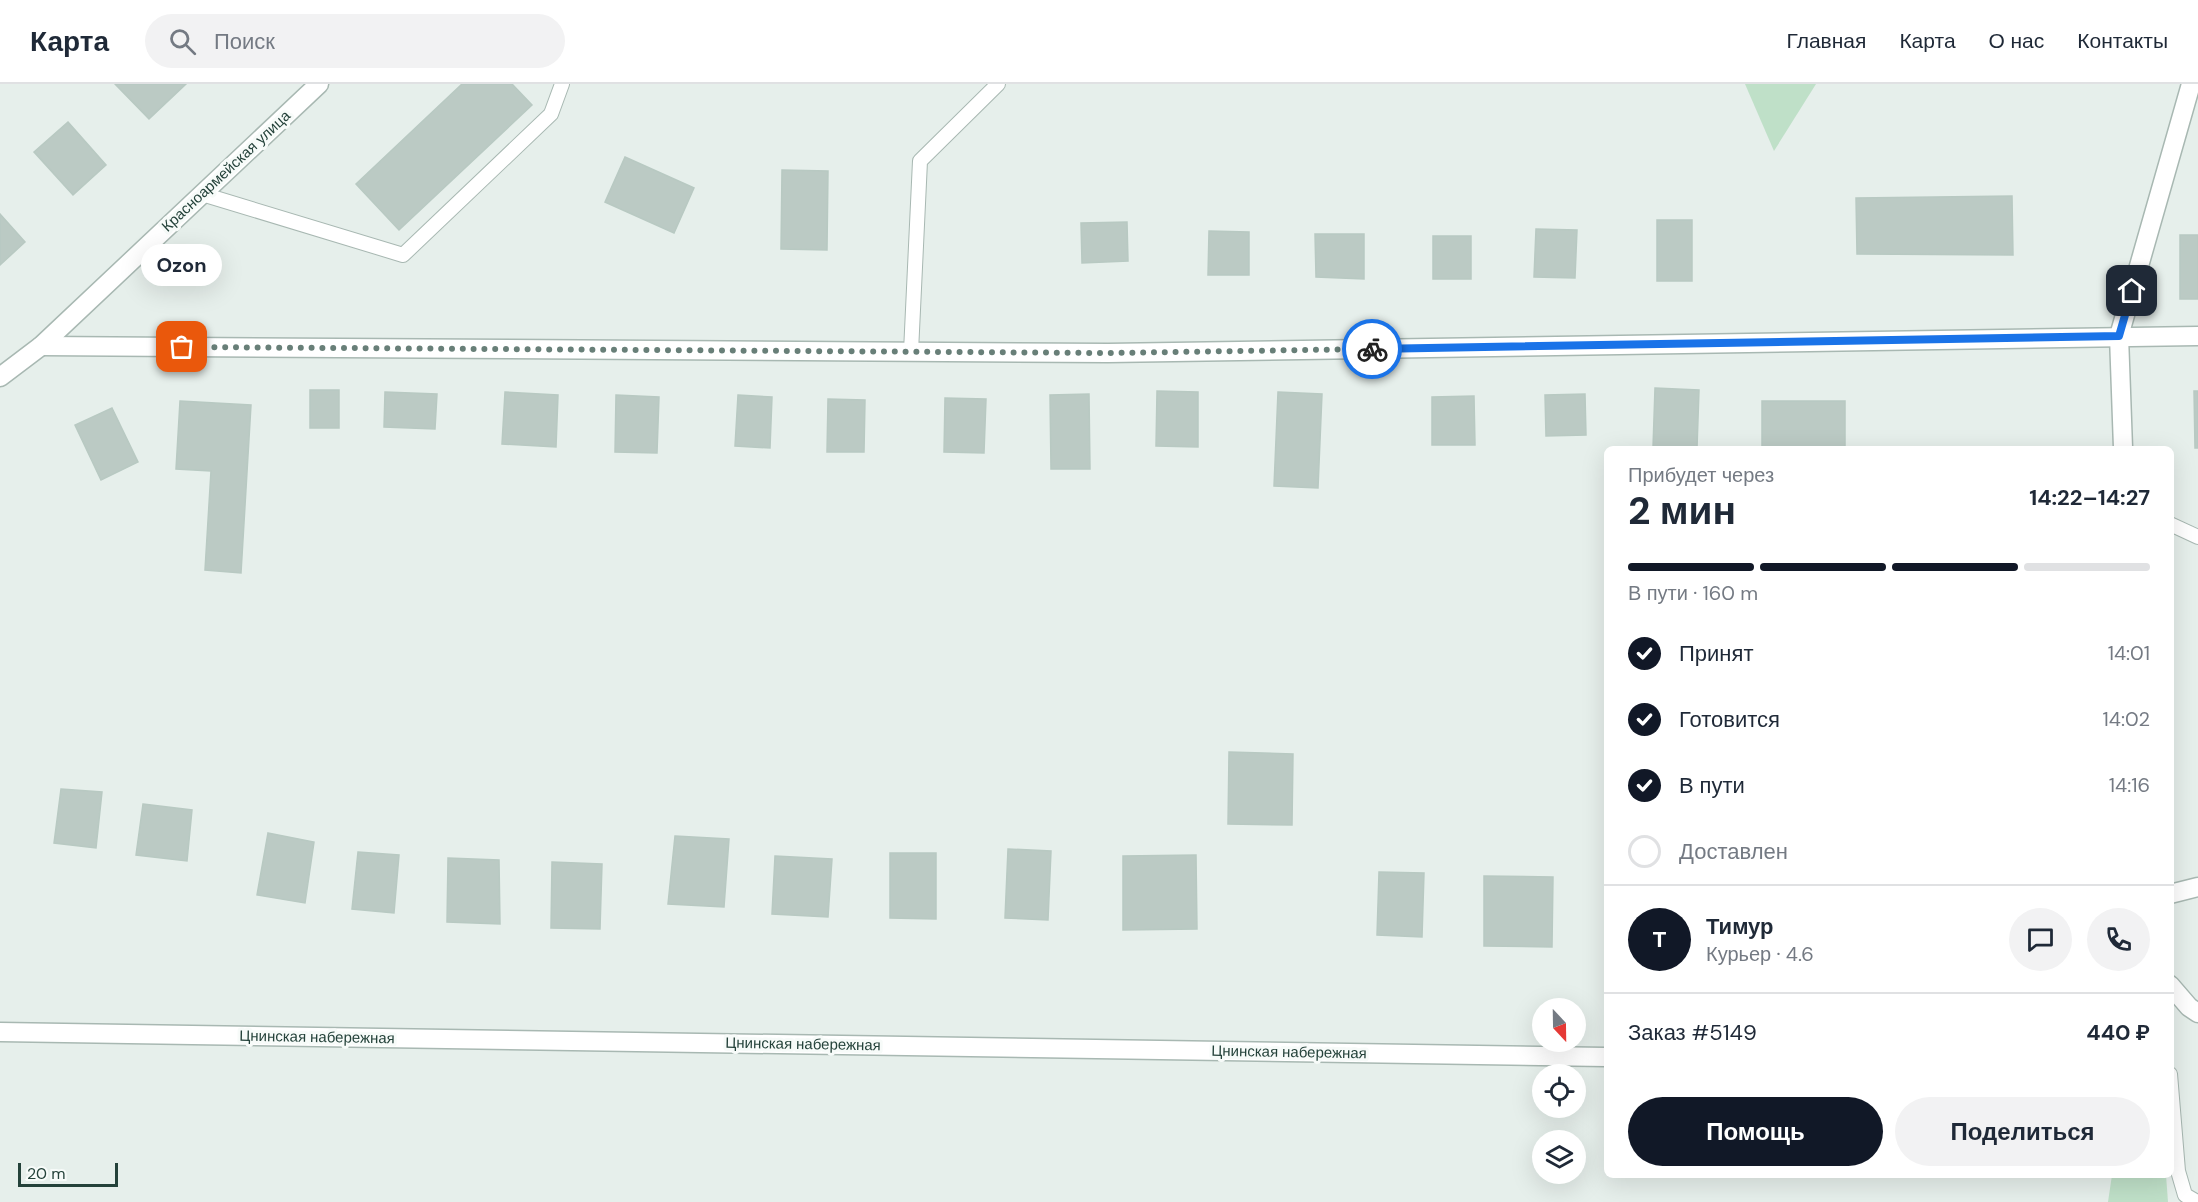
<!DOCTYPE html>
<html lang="ru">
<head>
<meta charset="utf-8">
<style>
  :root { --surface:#fff; --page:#f2f2f3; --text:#1f2937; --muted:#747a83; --line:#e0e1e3; --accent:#111827 }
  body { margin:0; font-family:"DM Sans",sans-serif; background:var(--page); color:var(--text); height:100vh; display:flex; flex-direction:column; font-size:22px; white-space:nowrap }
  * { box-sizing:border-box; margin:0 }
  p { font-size:20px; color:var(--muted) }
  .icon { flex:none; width:33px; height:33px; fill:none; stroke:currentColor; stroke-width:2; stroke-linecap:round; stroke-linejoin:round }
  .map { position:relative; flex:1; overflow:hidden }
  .sheet { position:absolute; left:1604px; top:362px; width:570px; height:732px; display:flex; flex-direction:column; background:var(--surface); border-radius:9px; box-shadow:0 6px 24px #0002 }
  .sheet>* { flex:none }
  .needle { width:39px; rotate:158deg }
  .controls { position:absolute; left:1532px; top:914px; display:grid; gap:12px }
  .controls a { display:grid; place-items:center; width:54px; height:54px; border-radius:50%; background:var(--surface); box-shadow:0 6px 24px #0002; font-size:30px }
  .scale { position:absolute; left:18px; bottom:15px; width:100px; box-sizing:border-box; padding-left:6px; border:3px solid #24423a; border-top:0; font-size:16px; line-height:21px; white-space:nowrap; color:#24423a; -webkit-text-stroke:4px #f7fbf9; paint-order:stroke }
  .pin { position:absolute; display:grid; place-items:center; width:51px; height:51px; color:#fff; margin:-26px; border-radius:12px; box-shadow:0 3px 9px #0006 }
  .courier { position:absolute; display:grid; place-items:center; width:60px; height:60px; margin:-30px; border:4px solid #1a73e8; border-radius:50%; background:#fff; color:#222; box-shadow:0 2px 8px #0007 }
  .bubble { position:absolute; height:42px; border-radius:21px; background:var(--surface); box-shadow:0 6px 24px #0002; font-size:20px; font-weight:700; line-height:42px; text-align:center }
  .summary em { font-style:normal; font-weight:700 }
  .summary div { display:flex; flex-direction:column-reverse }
  .summary { display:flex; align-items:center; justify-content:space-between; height:102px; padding:0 24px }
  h1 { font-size:39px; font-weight:700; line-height:45px }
  .bar { display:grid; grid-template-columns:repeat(4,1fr); gap:9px 6px; align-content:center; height:72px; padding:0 24px }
  .bar i { height:8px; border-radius:4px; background:var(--line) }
  .bar .current { background:var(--accent) }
  .bar p { grid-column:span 4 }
  .line { display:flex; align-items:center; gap:15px; padding:0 24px; border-top:2px solid var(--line) }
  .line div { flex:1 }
  .round { display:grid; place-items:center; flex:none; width:63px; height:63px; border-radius:32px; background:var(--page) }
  ol { padding:0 24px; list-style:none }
  li { display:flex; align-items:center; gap:18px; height:66px }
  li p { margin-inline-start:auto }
  li .icon { padding:6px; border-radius:50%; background:var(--accent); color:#fff; stroke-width:4 }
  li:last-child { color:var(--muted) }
  li i { width:33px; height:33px; border:3px solid var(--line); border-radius:50% }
  .primary-button { display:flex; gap:12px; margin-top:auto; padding:12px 24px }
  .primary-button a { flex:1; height:69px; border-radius:36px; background:var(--accent); color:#fff; font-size:24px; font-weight:700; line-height:69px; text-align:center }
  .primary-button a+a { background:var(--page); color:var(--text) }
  header { display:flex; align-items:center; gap:36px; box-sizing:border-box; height:84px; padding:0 30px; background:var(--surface); border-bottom:2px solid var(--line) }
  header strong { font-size:28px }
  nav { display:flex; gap:33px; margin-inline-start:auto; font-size:21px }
  .search { width:420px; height:54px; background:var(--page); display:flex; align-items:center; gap:15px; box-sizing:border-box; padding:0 21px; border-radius:33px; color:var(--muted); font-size:22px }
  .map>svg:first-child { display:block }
  .green { fill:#bfe0c8 }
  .building { fill:#bbcac4; stroke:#b8c9c2; stroke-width:1.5 }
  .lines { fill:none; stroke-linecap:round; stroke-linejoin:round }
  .service-casing { stroke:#a8b8b2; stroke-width:16 }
  .minor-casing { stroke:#a8b8b2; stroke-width:21 }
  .service { stroke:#fff; stroke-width:14 }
  .minor { stroke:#fff; stroke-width:18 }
  .done { stroke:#687f78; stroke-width:6; stroke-dasharray:0 10.8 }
  .route { stroke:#1a73e8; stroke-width:8 }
  .labels { text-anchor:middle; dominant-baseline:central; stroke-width:6; stroke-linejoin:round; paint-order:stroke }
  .street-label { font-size:15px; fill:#24423a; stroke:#f7fbf9 }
</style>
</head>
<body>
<header>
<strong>Карта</strong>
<div class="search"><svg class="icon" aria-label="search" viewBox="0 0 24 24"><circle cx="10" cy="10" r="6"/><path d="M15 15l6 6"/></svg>Поиск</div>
<nav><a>Главная</a><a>Карта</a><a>О нас</a><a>Контакты</a></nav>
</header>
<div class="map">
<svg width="2198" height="1118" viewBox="0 0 2198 1118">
  <rect width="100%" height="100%" fill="#e6efeb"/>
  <g class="green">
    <path d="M1745,0H1816L1774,67Z"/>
    <path d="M2112,1091H2166L2168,1118H2108Z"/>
  </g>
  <g class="building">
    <path d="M115,0H186L149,35Z"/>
    <path d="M462,0H512L532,21L399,146L356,100Z"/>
    <path d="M68,38L106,81L73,111L34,68Z"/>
    <path d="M625,73L694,104L674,149L605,118Z"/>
    <path d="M782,86L828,87L827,166L781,165Z"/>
    <path d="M2012,112L2013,171L1857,170L1856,114Z"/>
    <path d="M0,130L25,158L0,181Z"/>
    <rect x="1657" y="136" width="35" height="61"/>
    <path d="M1127,138L1128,177L1082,179L1081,139Z"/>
    <path d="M1536,145L1577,146L1575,194L1534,193Z"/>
    <path d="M1209,147L1249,148V191H1208Z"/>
    <path d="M1315,150H1364V195L1316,193Z"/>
    <rect x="2180" y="151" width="18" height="64"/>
    <rect x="1433" y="152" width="38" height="43"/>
    <path d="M1655,304L1699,306L1697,364H1653Z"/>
    <rect x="310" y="306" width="29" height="38"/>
    <path d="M1157,307L1198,308V363L1156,362Z"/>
    <path d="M2194,307H2198V364H2195Z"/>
    <path d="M385,308L437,310L435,345L384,343Z"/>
    <path d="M505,308L558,311L556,363L502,360Z"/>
    <path d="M1278,308L1322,310L1318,404L1274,402Z"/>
    <path d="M1089,310L1090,385H1051L1050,311Z"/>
    <path d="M1585,310L1586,351L1546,352L1545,311Z"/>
    <path d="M616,311L659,313L657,369L615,368Z"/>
    <path d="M738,311L772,313L770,364L735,362Z"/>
    <path d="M1474,312L1475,361H1432V313Z"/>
    <path d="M945,314L986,315L984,369L944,368Z"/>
    <path d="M828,315L865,316L864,368H827Z"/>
    <path d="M180,317L251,321L241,489L205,486L211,387L176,385Z"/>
    <rect x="1762" y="317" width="83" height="47"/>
    <path d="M112,324L138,378L101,396L75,341Z"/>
    <path d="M1229,668L1293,670L1292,741L1228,740Z"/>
    <path d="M61,705L102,708L96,764L54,759Z"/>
    <path d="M143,720L192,726L187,777L136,771Z"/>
    <path d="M268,749L314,758L305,819L257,811Z"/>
    <path d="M675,752L729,755L724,823L668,820Z"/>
    <path d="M1008,765L1051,767L1048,836L1005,834Z"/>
    <path d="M358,768L399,771L394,829L352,825Z"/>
    <path d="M890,769H936V835L890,834Z"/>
    <path d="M1196,771L1197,845L1123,846V772Z"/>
    <path d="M775,772L832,775L828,833L772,830Z"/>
    <path d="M448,774L499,776L500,840L447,838Z"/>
    <path d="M552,778L602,780L600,845L551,844Z"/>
    <path d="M1379,788L1424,789L1422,853L1377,851Z"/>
    <path d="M1484,792L1553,793L1552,863L1484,862Z"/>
  </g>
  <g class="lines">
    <g class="service-casing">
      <g id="service">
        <path d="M202,110L403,171L551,30L562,0"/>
        <path d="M911,268L920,77L998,0"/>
        <path d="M2170,440L2198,453"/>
        <path d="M2170,990L2178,1087L2185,1111L2197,1118"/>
      </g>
    </g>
    <g class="minor-casing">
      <g id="minor">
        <path d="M41,262L1108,269L2198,252"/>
        <path d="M0,293L41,262L319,0"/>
        <path d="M2123,364L2119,252L2191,0"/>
        <path d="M2170,810L2198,803"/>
        <path d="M2170,901L2189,923L2198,929"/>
        <path d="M0,948L1606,973"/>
      </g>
    </g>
    <use href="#service" class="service"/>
    <use href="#minor" class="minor"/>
  </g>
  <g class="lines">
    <path class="done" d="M182,263L1108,269L1372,265"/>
    <path class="route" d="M1372,265L2119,252L2132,207"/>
  </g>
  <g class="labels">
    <g class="street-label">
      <text transform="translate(226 87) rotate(-43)">Красноармейская улица</text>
      <text transform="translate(317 953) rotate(1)">Цнинская набережная</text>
      <text transform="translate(803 960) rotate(1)">Цнинская набережная</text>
      <text transform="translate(1289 968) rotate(1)">Цнинская набережная</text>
    </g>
  </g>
</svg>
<div class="controls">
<a><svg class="needle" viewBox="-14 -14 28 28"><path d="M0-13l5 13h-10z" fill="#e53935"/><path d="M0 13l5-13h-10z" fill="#747a83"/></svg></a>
<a><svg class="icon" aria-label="locate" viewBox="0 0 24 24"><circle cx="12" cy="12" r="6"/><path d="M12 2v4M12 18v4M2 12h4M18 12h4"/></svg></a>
<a><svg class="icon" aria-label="layers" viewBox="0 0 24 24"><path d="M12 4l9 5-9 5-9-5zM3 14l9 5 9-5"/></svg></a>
</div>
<div class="scale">20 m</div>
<div class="pin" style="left:182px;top:263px;background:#ea580c"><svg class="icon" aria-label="bag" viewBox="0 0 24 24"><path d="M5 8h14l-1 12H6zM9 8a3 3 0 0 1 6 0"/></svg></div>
<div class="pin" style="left:2132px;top:207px;background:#1f2937"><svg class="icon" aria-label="home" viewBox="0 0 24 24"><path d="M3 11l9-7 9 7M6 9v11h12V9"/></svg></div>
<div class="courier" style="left:1372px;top:265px"><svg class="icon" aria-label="bike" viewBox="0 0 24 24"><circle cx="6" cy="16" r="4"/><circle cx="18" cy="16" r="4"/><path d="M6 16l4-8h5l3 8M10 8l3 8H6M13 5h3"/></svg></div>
<div class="bubble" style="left:141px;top:160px;width:81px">Ozon</div>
<section class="sheet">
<div class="summary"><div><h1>2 мин</h1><p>Прибудет через</p></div><em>14:22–14:27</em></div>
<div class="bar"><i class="current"></i><i class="current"></i><i class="current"></i><i></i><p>В пути · 160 m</p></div>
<ol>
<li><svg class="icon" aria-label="check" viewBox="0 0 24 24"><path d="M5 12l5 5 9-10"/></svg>Принят<p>14:01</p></li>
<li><svg class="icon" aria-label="check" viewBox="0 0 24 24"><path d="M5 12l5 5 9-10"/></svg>Готовится<p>14:02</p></li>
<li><svg class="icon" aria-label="check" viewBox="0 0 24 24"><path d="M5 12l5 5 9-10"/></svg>В пути<p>14:16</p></li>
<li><i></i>Доставлен</li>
</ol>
<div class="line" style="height:108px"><b class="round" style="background:var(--accent);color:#fff">Т</b><div><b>Тимур</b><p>Курьер · 4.6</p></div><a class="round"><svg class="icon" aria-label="chat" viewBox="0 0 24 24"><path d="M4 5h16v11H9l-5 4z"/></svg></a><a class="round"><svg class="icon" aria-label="phone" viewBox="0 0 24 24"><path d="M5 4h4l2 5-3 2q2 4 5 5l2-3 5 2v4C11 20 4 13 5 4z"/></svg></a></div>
<div class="line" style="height:78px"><div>Заказ #5149</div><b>440 ₽</b></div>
<div class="primary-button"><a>Помощь</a><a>Поделиться</a></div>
</section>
</div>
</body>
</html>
